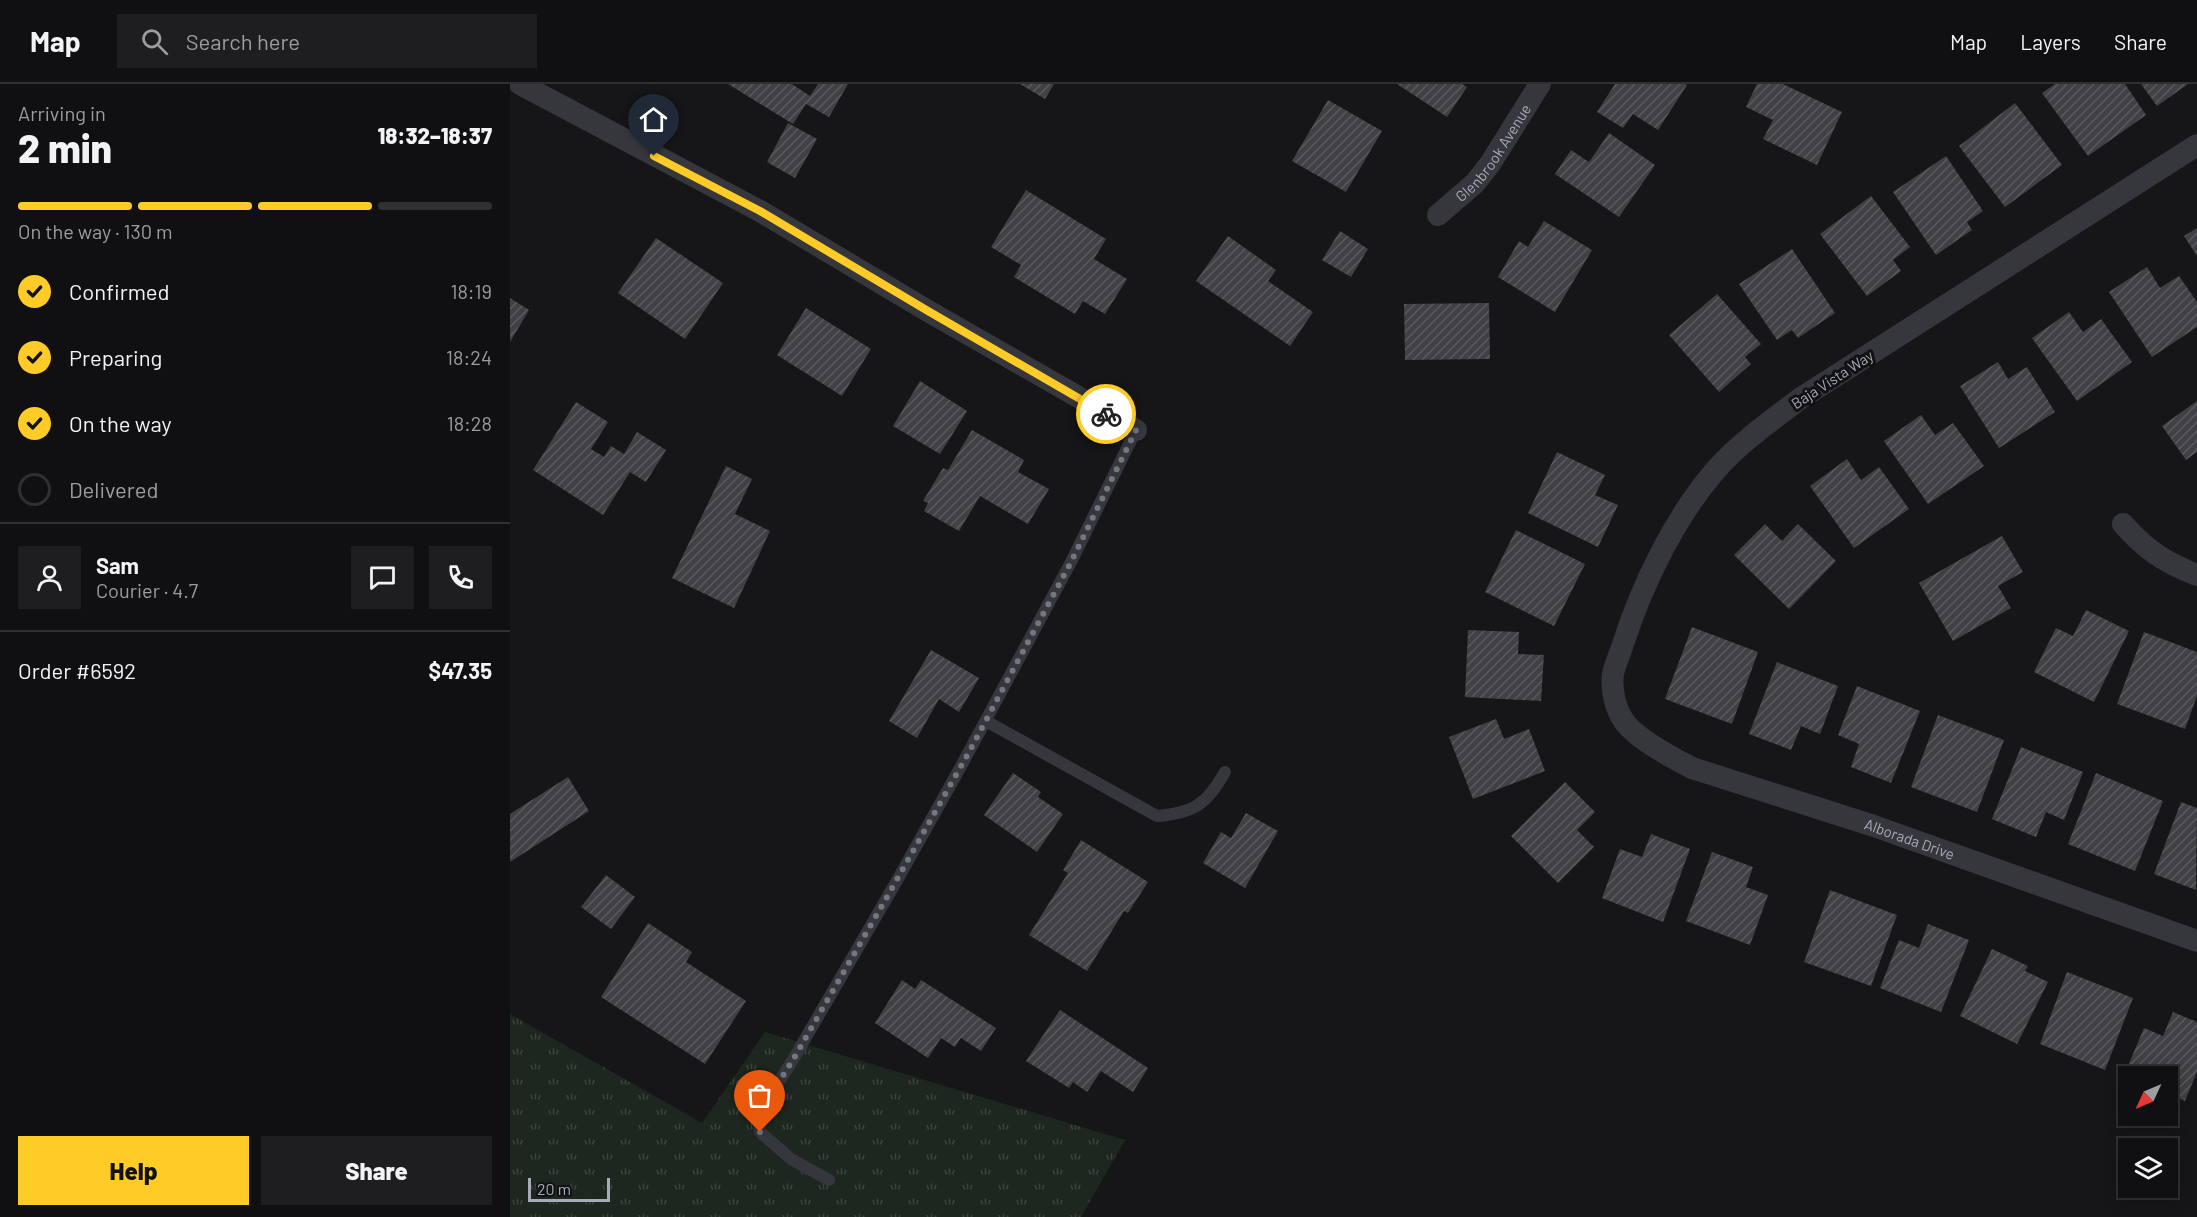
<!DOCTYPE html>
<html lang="en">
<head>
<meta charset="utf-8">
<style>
  :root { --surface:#101012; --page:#1e1e20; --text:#f1f3f6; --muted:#9c9d9f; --line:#303032; --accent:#ffcb27 }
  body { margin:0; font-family:Barlow,sans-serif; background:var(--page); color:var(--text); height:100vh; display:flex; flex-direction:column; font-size:22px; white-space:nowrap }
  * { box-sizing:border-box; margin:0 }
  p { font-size:20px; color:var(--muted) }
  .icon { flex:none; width:33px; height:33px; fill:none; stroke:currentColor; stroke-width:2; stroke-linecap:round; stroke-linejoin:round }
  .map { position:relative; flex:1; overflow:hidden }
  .drawer { display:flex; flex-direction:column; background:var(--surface); width:510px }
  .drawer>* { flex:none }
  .needle { width:39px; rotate:226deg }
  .tools { position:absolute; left:1608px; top:982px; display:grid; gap:12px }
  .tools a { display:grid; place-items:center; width:60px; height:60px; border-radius:0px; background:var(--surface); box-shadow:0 3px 15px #0003,0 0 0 2px var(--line); font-size:30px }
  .scale { position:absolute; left:18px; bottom:15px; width:82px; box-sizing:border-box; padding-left:6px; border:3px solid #a7aab9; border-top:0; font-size:16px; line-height:21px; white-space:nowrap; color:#a7aab9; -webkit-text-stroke:4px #111113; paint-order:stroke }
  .pin { position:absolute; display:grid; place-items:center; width:51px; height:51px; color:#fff; margin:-62px -26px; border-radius:50% 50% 50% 0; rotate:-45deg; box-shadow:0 0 6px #0007 }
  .pin .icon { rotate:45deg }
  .courier { position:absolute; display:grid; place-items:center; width:60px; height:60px; margin:-30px; border:4px solid #ffcb27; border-radius:50%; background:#fff; color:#222; box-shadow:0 2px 8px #0007 }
  .overview em { font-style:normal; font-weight:800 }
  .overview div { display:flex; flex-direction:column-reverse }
  .overview { display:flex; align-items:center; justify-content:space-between; height:102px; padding:0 18px }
  h1 { font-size:39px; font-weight:800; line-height:45px }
  .bar { display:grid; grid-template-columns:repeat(4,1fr); gap:9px 6px; align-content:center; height:72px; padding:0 18px }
  .bar i { height:8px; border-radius:4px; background:var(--line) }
  .bar .selected { background:var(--accent) }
  .bar p { grid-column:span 4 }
  .line { display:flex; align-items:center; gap:15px; padding:0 18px; border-top:2px solid var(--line) }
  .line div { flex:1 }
  .round { display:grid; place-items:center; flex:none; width:63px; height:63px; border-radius:0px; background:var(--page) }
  ol { padding:0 18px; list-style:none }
  li { display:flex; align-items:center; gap:18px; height:66px }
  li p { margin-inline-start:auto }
  li .icon { padding:6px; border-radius:50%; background:var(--accent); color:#111; stroke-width:4 }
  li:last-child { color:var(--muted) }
  li i { width:33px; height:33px; border:3px solid var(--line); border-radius:50% }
  .cta { display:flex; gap:12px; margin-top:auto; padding:12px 18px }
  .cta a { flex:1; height:69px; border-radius:0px; background:var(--accent); color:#111; font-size:24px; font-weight:800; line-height:69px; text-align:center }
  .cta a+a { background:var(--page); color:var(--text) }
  header { display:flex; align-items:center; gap:36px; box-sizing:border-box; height:84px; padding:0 30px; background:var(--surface); border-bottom:2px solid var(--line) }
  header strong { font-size:28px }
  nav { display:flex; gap:33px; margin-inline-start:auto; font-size:21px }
  .search { width:420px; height:54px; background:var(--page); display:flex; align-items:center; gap:15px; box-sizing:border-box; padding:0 21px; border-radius:0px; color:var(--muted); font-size:22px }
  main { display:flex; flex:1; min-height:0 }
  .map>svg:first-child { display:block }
  .grass { fill:url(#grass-tufts) }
  .building { fill:url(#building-hatch) }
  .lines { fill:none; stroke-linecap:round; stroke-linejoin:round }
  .lane { stroke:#36373d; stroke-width:12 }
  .street { stroke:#36373d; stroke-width:22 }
  .done { stroke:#747681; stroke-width:6; stroke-dasharray:0 10.8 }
  .route { stroke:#ffcb27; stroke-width:8 }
  .labels { text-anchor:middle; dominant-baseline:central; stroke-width:6; stroke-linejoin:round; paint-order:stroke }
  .street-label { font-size:15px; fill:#a7aab9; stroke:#111113 }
</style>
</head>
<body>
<header>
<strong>Map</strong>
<div class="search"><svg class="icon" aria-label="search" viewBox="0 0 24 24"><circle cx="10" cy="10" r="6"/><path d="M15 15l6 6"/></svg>Search here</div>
<nav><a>Map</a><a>Layers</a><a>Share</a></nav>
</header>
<main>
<section class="drawer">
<div class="overview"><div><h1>2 min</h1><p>Arriving in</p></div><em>18:32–18:37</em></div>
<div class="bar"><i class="selected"></i><i class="selected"></i><i class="selected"></i><i></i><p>On the way · 130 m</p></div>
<ol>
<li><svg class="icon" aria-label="check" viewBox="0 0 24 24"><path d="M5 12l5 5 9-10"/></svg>Confirmed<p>18:19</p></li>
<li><svg class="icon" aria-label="check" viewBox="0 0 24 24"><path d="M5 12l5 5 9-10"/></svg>Preparing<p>18:24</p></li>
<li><svg class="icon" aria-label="check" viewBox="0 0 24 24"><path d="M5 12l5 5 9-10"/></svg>On the way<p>18:28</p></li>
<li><i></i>Delivered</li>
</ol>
<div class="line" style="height:108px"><a class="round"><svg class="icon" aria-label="person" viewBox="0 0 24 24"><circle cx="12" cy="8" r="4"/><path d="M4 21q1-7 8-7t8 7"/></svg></a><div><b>Sam</b><p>Courier · 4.7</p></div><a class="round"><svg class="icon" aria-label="chat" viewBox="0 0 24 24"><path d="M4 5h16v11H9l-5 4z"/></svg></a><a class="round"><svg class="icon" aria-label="phone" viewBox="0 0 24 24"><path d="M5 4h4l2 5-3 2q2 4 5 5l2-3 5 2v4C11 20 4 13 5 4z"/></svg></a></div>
<div class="line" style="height:78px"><div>Order #6592</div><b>$47.35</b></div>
<div class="cta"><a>Help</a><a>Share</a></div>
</section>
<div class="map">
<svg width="1687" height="1133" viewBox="0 0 1687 1133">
  <defs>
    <pattern id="grass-tufts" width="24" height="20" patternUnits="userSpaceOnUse" patternTransform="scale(1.5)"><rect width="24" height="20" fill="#1d261f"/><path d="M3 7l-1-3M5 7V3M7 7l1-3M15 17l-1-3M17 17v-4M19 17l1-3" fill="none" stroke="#3b433d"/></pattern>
    <pattern id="building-hatch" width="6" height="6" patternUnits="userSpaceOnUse" patternTransform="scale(1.5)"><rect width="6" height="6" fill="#404045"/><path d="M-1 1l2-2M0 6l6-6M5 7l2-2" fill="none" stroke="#59595e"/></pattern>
  </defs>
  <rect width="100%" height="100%" fill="#161618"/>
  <path class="grass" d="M0,930L192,1039L255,948L615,1056L571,1133H0Z"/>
  <g class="building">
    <path d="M218,0H282L300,12L308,0H338L319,33L296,20L283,40Z"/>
    <path d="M510,0H544L535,15Z"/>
    <path d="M887,0H952L957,3L937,33Z"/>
    <path d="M1105,0H1175L1177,1L1148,46L1123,30L1113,44L1087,28Z"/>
    <path d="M1247,0H1273L1332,28L1307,81L1253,55L1263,36L1236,23Z"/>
    <path d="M1545,0H1615L1636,31L1578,72L1532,9Z"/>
    <path d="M1631,0H1678L1647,22Z"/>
    <path d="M818,16L872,47L836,108L782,77Z"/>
    <path d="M1505,19L1552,81L1495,123L1449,62Z"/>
    <path d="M278,39L307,55L285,94L257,78Z"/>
    <path d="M1099,49L1145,81L1109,133L1045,90L1061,66L1079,78Z"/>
    <path d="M1436,72L1473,127L1457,138L1462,146L1426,171L1383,108Z"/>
    <path d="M516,106L596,155L584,175L617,195L595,230L573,217L565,230L504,193L511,181L481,163Z"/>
    <path d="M1361,112L1400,163L1383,176L1391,187L1357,212L1310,150Z"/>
    <path d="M1034,137L1082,166L1045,228L988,193L1009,157L1018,163Z"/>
    <path d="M1687,144V172L1674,152Z"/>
    <path d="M830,147L858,165L841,193L812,176Z"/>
    <path d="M718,152L766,186L758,197L803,228L780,262L686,197Z"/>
    <path d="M146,154L213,199L175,255L108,209Z"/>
    <path d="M1282,165L1325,229L1288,254L1282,246L1267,256L1229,200Z"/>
    <path d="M1637,183L1650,204L1669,192L1687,218V243L1642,273L1599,208Z"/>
    <path d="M1207,210L1251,260L1235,273L1241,280L1209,308L1159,251Z"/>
    <path d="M0,214L19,226L0,258Z"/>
    <path d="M979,219L980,275L895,276L894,220Z"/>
    <path d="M296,224L361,265L332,312L267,271Z"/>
    <path d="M1559,228L1573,248L1591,235L1622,278L1567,317L1522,254Z"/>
    <path d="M1488,278L1498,295L1517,283L1545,328L1489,364L1450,302Z"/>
    <path d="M410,297L457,327L430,370L383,342Z"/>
    <path d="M1687,317V368L1676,376L1652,342Z"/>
    <path d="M66,318L98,338L81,365L94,373L101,362L114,370L127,348L156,366L136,398L120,388L93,431L23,386Z"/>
    <path d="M1411,331L1425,351L1443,339L1474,382L1418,420L1374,357Z"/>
    <path d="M462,346L514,376L508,388L539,405L518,440L470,412L449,447L414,427L418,419L413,417L433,384L438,386Z"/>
    <path d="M1047,368L1095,391L1085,411L1108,421L1088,463L1018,429Z"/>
    <path d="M1337,375L1351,396L1369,383L1399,425L1344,464L1300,402Z"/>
    <path d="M216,382L242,395L225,430L260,447L224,524L162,494Z"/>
    <path d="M1255,440L1272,457L1288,440L1326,477L1279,525L1224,471Z"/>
    <path d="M1006,446L1075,480L1044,542L975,508Z"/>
    <path d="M1492,452L1513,488L1488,502L1501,524L1443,557L1409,499Z"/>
    <path d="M1576,526L1619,547L1584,618L1524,588L1546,544L1563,552Z"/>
    <path d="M1182,543L1248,568L1222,640L1155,615Z"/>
    <path d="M958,546L1009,548L1008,570L1034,571L1031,617L955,613Z"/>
    <path d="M1634,548L1687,568V612L1675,645L1607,620Z"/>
    <path d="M421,566L469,594L449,628L429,615L407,654L379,637Z"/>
    <path d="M1267,578L1328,602L1310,650L1291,642L1281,666L1239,650Z"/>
    <path d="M1347,602L1410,627L1381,699L1341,683L1349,660L1328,651Z"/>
    <path d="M1428,631L1494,656L1467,728L1401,703Z"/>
    <path d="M986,635L994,655L1019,645L1035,687L963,715L939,653Z"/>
    <path d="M1511,663L1573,688L1554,736L1536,728L1526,753L1482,735Z"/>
    <path d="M503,689L531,708L528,713L553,730L527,768L474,731Z"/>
    <path d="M1586,689L1653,717L1625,787L1558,760Z"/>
    <path d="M58,693L79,727L0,778V730Z"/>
    <path d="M1055,698L1085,728L1067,746L1084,763L1048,799L1001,752Z"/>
    <path d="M1671,718L1687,724L1686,806L1644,790Z"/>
    <path d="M736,729L768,747L735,804L693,779L711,748L721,754Z"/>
    <path d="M1141,750L1180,765L1153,838L1092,814L1110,765L1132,773Z"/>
    <path d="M571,756L638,798L618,829L614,827L577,887L519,851L558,789L553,786Z"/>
    <path d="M1202,768L1243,783L1236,803L1258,811L1240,861L1176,837Z"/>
    <path d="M96,791L125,813L101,845L71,823Z"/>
    <path d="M1320,806L1387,831L1361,902L1294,878Z"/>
    <path d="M138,839L182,868L176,878L236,917L195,980L91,913Z"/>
    <path d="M1418,840L1459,856L1431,928L1370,904L1389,856L1409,864Z"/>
    <path d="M1482,865L1518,882L1515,887L1538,898L1507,960L1450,932Z"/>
    <path d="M1557,888L1623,914L1595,986L1530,960Z"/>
    <path d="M392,896L405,905L411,896L486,944L471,967L451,954L445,963L431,954L418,974L365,939Z"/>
    <path d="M550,926L638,984L623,1008L591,987L577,1008L563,998L559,1004L516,977Z"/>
    <path d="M1663,928L1687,938V988L1675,1017L1658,1009V993H1619L1614,991L1634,944L1653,952Z"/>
  </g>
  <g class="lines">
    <g class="lane">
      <path d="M476,637L647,732C684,729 697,720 715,688"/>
      <path d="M319,1096L281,1075L250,1048L248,1031L284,974L389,793L450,684L561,478L626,346"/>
    </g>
    <g class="street">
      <path d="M10,0L250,127L418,227L626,346"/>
      <path id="s1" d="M1687,61L1291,314C1261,337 1229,359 1204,388C1164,435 1132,501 1113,560C1110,570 1105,580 1103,590C1101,604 1105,623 1112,634C1122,653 1163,674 1182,684L1364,742L1687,857"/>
      <path id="s2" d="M928,131L965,99L980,80L1030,0"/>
      <path d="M1613,440C1636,466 1654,478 1687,491"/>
    </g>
  </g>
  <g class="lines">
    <path class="done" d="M250,1048L248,1031L284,974L377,813L459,668L561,478L626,346L596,330"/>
    <path class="route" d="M144,72L250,127L418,227L596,330"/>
  </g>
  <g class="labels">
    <g class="street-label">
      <text stroke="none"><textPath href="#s2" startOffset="84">Glenbrook Avenue</textPath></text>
      <text transform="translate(1322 295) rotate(-33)">Baja Vista Way</text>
      <text stroke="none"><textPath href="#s1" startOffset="1173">Alborada Drive</textPath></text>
    </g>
  </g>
</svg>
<div class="tools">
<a><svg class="needle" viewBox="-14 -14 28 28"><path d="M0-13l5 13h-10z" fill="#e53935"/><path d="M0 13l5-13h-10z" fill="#9c9d9f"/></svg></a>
<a><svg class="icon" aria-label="layers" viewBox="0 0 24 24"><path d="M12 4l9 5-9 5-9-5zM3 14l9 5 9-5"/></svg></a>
</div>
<div class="scale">20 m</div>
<div class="pin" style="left:250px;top:1048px;background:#ea580c"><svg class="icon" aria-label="bag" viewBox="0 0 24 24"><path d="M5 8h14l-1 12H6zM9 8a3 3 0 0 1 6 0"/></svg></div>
<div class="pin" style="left:144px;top:72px;background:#1f2937"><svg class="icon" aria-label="home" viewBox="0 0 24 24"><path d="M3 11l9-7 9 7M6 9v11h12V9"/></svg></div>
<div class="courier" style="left:596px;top:330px"><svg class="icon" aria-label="bike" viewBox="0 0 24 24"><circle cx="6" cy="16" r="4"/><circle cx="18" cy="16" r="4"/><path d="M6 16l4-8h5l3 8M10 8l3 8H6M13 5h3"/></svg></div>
</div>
</main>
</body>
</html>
